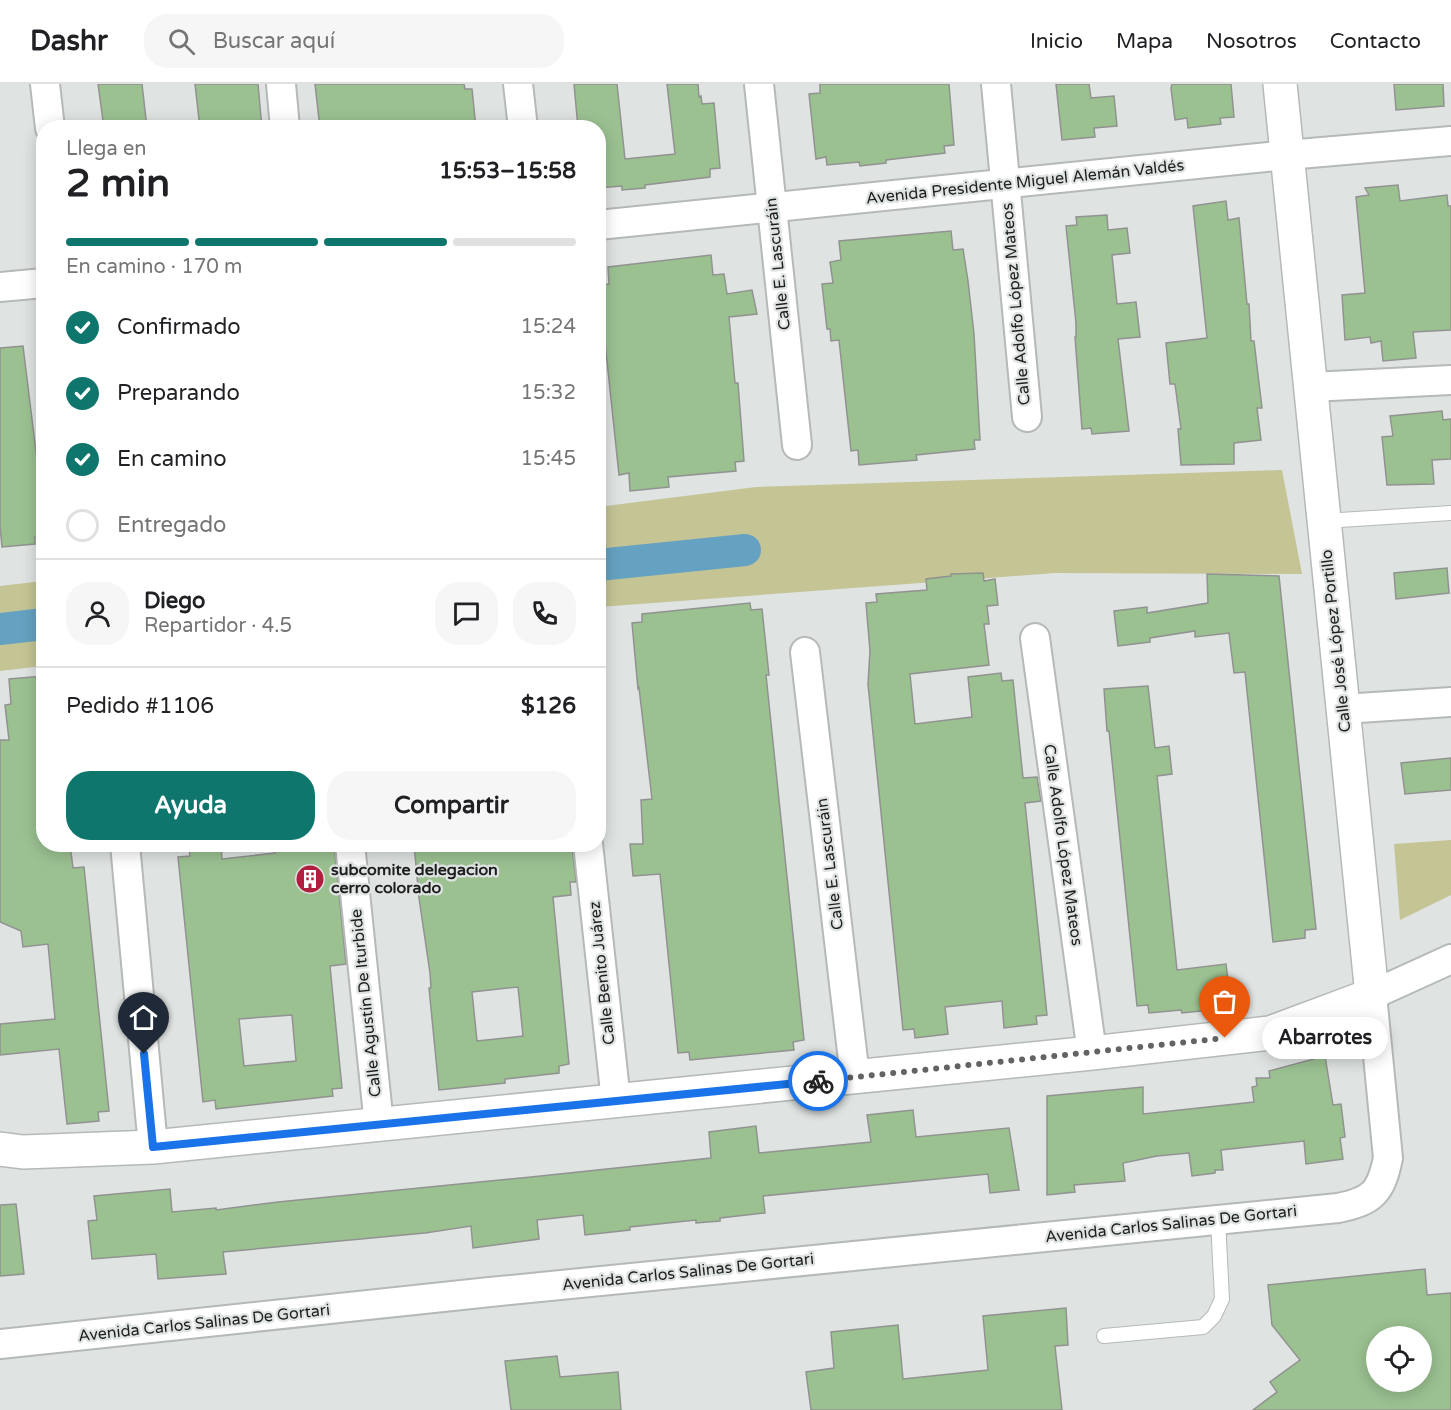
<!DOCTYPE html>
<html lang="es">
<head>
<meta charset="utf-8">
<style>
  :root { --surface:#fff; --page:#f6f6f6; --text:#202124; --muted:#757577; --line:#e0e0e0; --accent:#0f766e }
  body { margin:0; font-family:"Varela Round",sans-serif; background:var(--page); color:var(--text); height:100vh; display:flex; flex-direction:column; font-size:22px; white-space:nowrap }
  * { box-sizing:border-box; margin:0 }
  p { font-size:20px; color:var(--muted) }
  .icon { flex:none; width:33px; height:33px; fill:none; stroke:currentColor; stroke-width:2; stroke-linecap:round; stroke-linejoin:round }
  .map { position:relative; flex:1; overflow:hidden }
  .details { position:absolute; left:36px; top:36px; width:570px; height:732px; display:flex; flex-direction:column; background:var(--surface); border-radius:24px; box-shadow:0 3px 15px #0003 }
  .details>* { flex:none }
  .fabs { position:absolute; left:1366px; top:1242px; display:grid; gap:12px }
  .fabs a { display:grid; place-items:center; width:66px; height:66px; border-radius:50%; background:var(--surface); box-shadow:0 3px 15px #0003; font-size:30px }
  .pin { position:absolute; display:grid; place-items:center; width:51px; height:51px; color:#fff; margin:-62px -26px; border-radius:50% 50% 50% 0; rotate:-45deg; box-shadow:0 0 6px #0007 }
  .pin .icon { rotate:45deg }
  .courier { position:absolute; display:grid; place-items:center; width:60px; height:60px; margin:-30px; border:4px solid #1a73e8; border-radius:50%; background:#fff; color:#222; box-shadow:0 2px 8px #0007 }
  .bubble { position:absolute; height:42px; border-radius:21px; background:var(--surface); box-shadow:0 3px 15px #0003; font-size:20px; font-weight:700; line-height:42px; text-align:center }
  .headline em { font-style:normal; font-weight:700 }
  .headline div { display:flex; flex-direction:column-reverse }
  .headline { display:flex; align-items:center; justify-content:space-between; height:102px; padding:0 30px }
  h1 { font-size:39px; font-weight:700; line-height:45px }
  .bar { display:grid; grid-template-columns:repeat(4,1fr); gap:9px 6px; align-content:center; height:72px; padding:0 30px }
  .bar i { height:8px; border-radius:4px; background:var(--line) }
  .bar .selected { background:var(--accent) }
  .bar p { grid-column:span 4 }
  .line { display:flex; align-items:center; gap:15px; padding:0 30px; border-top:2px solid var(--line) }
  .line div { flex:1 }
  .round { display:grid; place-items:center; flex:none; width:63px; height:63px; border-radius:24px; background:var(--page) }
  ol { padding:0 30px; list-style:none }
  li { display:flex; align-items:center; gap:18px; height:66px }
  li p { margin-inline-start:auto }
  li .icon { padding:6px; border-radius:50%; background:var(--accent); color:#fff; stroke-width:4 }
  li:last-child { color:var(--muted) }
  li i { width:33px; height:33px; border:3px solid var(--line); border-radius:50% }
  .action { display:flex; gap:12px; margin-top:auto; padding:12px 30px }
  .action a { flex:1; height:69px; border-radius:24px; background:var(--accent); color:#fff; font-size:24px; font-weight:700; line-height:69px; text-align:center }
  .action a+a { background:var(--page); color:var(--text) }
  header { display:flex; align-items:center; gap:36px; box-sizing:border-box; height:84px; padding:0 30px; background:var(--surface); border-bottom:2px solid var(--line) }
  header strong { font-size:28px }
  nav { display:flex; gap:33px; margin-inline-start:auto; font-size:21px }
  .search { width:420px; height:54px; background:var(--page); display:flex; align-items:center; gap:15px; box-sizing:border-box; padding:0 21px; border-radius:24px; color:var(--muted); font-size:22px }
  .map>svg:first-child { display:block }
  .green { fill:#c4c495 }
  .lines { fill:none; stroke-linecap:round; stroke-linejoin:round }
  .canal { stroke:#65a2c1; stroke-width:32 }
  .building { fill:#9bc191; stroke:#919390; stroke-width:1.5; fill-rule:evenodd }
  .lane-casing { stroke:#b5b9b7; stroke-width:16 }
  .street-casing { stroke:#b5b9b7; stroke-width:32 }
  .secondary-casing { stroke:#b5b9b7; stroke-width:36 }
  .lane { stroke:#fff; stroke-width:14 }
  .street { stroke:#fff; stroke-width:28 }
  .secondary { stroke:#fff; stroke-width:33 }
  .done { stroke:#616463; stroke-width:6; stroke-dasharray:0 10.8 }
  .route { stroke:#1a73e8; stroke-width:8 }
  .labels { text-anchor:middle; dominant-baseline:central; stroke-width:4.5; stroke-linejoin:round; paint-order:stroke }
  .street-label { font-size:16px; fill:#1d1f1e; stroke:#dfe3e2 }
  .poi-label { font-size:16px; font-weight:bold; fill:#1d1f1e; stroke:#dfe3e2; text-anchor:start }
</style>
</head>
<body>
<header>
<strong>Dashr</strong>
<div class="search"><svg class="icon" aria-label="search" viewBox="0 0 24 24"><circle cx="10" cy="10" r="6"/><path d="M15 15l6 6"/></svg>Buscar aquí</div>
<nav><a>Inicio</a><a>Mapa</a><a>Nosotros</a><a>Contacto</a></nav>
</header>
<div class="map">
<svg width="1451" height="1326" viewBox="0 0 1451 1326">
  <rect width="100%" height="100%" fill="#dfe3e2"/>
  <g class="green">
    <path d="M1282,386L1302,490L1055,489L599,523L598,423L756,403Z"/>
    <path d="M43,497V582L0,587V502Z"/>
    <path d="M1451,756V811L1400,836L1394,760Z"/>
  </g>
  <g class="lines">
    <g class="canal">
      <path d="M598,481L745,466"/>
      <path d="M0,545L44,540"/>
    </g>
  </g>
  <g class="building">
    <path d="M98,0H142L147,44H104Z"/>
    <path d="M195,0H258L262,44H200Z"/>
    <path d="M315,0H464L465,5H472L476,44H320Z"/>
    <path d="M574,0H617L625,75L675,70L667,0H698L699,13L701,12L702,20L714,19L720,84L710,85V93L645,101V104L622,106V102L598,104V44H578Z"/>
    <path d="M820,0H949L954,61L944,62L945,69L886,76V79L860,82L859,78L827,81L826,73L816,75L809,10L820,9Z"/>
    <path d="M1056,0H1089L1091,14L1114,12L1117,42L1094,44L1095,53L1062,56Z"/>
    <path d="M1172,0H1231L1234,33L1220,34L1221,40L1188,44L1187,34L1175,36L1171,4Z"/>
    <path d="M1394,0H1443L1444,22L1396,26Z"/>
    <path d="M1398,101L1400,117L1447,111L1448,122H1451V246L1413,248L1416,274L1383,277L1381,257L1371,259L1370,253L1345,256L1342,211L1365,209L1356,113L1369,111L1365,104Z"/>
    <path d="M1226,117L1228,136L1239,134L1247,220H1249L1251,257H1254L1262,324H1257L1261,356L1234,359V380L1181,381L1178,345H1181L1175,300H1170L1166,259L1207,254L1193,122Z"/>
    <path d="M1107,131L1108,146L1127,144L1130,169L1112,171L1117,220L1136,218L1140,253L1118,255L1129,347L1092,350L1091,344L1082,345L1075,253H1076V239L1066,142L1077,141L1076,133Z"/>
    <path d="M951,147L953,166L963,165L968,197L974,250L980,356H974L975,365L916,371L917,376L859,381L858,366L851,367L839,256L831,257L830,245H827L822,200L833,199L830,178L841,176L839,157Z"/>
    <path d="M711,171L713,191L724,190L727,210L752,206L757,230L729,233L735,299H738L744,377L735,378L736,387L668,393L669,403L630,407L629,389L619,391L599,201L609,200L608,183Z"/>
    <path d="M23,262L40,400L44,452L35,453V460L2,463L0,442V264Z"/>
    <path d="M1442,327L1443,336L1451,335V375L1432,376L1434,400L1387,401L1382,353L1393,352L1390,332Z"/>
    <path d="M1447,484L1449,509L1396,515L1394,489Z"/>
    <path d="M983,489L984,497L995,495L998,521L987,522L989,540H984L989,581L910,590L915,640L972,633L968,593L1001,589L1002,597L1013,596L1023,694L1037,693L1041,717L1025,719L1047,931L1036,932L1037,940L1004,944L1002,917L945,923L948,950L915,954L914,945L903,946L868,600L870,567L866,519L877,518L876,510L927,506L926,495L951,492V490Z"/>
    <path d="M1207,490L1279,492L1316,845L1305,846V854L1273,858L1245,588L1234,589L1229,549L1195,553V547L1150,554V558L1118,562L1114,527L1147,523V529L1208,519Z"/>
    <path d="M750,519L751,526L762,525L769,591H766L804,956L793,958L794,966L690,976L689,968L678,969L660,790L633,792L630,760H643L641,716L652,715L639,604L638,605L632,539L642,538V530Z"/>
    <path d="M44,592V760H70L73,784L84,783L109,1027L98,1028L99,1037L67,1040L59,965L0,971V940L55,935L48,860L23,863L21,847L0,838V656H9L5,621L11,620L9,595Z"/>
    <path d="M1148,602L1155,664L1169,662L1172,690L1157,692L1177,886L1226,880L1231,921L1220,922V925L1182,929L1181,926L1149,929L1148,921L1137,922L1109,647H1107L1104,605Z"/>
    <path d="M1451,674V706L1405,710L1401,679Z"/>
    <path d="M217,760H221L222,775L275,769L274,760H334L346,880L330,882L342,1004L332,1005L333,1012L216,1025L215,1016L203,1018L178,773L190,772L189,764ZM292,931L296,977L244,982L239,935Z"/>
    <path d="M414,760H572L576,798H570L571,811L553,813L569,980L559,982V989L505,995V999L439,1006L429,904H431L430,889L419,814ZM518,903L523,952L477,957L472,908Z"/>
    <path d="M1325,972L1333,1021L1341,1020L1345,1053L1340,1054L1343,1075L1306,1080L1304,1057L1221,1066L1223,1086H1215V1089L1192,1092L1189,1069L1157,1072L1123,1079L1125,1097L1074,1101L1075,1108L1047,1111V1012L1143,1003V1030L1254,1018L1252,1003L1257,1002L1256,994H1270L1269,987Z"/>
    <path d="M913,1026L916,1053L1009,1044L1019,1106L990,1109L988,1090L763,1112L765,1129L720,1134V1137L696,1139V1136L630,1143V1146L585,1151L583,1131L537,1136L539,1155L473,1164L471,1142L425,1149L223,1168L226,1190L158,1195L156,1170L92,1175L88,1137L97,1136L94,1112L170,1105L172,1128L216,1124V1126L278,1118L531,1093L711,1074L709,1048L756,1042L759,1069L871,1058L867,1031Z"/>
    <path d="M16,1120L24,1190L0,1192V1121Z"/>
    <path d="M1425,1185L1427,1211L1451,1209V1326H1253L1277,1308L1270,1298L1300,1276L1272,1241L1268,1201ZM1377,1252H1422V1298H1377Z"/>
    <path d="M1066,1224L1068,1261L1055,1262L1062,1326H811L806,1288L834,1284L831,1248L898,1241L903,1295L988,1286L983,1232Z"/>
    <path d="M557,1272L560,1293L618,1288L621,1326H511L505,1277Z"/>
  </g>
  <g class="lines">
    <g class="lane-casing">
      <g id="lane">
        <path d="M1324,437L1451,429"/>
        <path d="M1104,1252L1203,1243L1214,1232L1222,1215L1218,1136"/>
      </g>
    </g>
    <g class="street-casing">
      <g id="street">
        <path d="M45,0L50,44"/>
        <path d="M281,0L285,44"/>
        <path d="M518,0L523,44"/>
        <path d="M759,0L797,361"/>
        <path d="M996,0L1027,333"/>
        <path d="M598,141L1287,71L1451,57"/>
        <path d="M0,203L44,199"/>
        <path d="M1311,303L1451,296"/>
        <path d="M1035,554L1092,969"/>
        <path d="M805,568L855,993"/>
        <path d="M1343,625L1451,618"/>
        <path d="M125,760L153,1063"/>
        <path d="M350,760L379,1041"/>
        <path d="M588,760L616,1017"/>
        <path d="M0,1260L490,1208L1338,1124C1373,1117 1381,1108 1388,1074L1372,911L1451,875"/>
      </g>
    </g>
    <g class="secondary-casing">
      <path id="secondary" d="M0,1065L23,1068L153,1063L1092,969L1270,949L1372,911L1280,0"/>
    </g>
    <use href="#lane" class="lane"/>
    <use href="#street" class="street"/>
    <use href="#secondary" class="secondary"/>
  </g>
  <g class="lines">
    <path class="done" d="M818,997L1225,954"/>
    <path class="route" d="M144,970L153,1063L818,997"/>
  </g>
  <defs>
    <g id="building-disc" transform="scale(1.5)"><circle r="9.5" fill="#b21f3e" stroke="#dfe3e2"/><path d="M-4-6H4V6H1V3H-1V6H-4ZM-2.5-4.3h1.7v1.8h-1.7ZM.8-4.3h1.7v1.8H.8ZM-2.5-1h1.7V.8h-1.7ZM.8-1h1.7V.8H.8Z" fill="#fff"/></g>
  </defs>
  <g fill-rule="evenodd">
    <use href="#building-disc" x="310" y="795"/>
  </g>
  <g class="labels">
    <g class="street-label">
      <text transform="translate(1025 98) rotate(-6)">Avenida Presidente Miguel Alemán Valdés</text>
      <text transform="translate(778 180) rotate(-96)">Calle E. Lascuráin</text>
      <text transform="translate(1016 220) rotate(-95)">Calle Adolfo López Mateos</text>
      <text transform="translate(1336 557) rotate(-96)">Calle José López Portillo</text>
      <text transform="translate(1063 761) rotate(82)">Calle Adolfo López Mateos</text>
      <text transform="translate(830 780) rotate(-97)">Calle E. Lascuráin</text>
      <text transform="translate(602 889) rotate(-96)">Calle Benito Juárez</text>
      <text transform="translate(366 919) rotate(-96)">Calle Agustín De Iturbide</text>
      <text transform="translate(1171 1140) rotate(-6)">Avenida Carlos Salinas De Gortari</text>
      <text transform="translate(688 1188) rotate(-6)">Avenida Carlos Salinas De Gortari</text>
      <text transform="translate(204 1239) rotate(-6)">Avenida Carlos Salinas De Gortari</text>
    </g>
    <g class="poi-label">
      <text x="331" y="786">subcomite delegacion<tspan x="331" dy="18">cerro colorado</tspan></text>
    </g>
  </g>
</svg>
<div class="fabs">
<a><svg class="icon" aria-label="locate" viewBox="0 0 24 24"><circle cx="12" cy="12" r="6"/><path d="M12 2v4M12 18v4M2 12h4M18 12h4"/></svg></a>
</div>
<div class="pin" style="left:1225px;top:954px;background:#ea580c"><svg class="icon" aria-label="bag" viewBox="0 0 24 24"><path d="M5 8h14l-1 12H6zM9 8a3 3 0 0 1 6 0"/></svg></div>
<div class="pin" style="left:144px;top:970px;background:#1f2937"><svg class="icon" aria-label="home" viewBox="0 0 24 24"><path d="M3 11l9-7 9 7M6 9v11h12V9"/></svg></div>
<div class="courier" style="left:818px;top:997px"><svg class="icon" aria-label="bike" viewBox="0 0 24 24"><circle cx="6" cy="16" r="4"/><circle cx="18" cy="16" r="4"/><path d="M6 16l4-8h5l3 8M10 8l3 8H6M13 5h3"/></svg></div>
<div class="bubble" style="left:1262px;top:933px;width:126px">Abarrotes</div>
<section class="details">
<div class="headline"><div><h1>2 min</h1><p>Llega en</p></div><em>15:53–15:58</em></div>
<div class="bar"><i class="selected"></i><i class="selected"></i><i class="selected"></i><i></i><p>En camino · 170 m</p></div>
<ol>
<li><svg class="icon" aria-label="check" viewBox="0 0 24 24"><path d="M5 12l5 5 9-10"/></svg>Confirmado<p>15:24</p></li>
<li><svg class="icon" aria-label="check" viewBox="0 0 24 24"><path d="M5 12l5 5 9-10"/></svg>Preparando<p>15:32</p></li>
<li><svg class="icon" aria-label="check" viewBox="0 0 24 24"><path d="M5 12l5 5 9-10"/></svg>En camino<p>15:45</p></li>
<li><i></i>Entregado</li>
</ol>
<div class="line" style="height:108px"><a class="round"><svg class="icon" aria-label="person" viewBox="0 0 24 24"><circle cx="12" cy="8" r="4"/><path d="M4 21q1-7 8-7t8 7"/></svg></a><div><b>Diego</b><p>Repartidor · 4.5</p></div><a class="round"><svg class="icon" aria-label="chat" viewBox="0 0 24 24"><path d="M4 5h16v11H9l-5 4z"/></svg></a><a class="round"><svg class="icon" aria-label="phone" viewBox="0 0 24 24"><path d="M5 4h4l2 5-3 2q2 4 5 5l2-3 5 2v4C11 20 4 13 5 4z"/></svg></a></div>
<div class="line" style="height:78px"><div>Pedido #1106</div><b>$126</b></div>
<div class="action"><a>Ayuda</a><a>Compartir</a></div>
</section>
</div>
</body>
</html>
